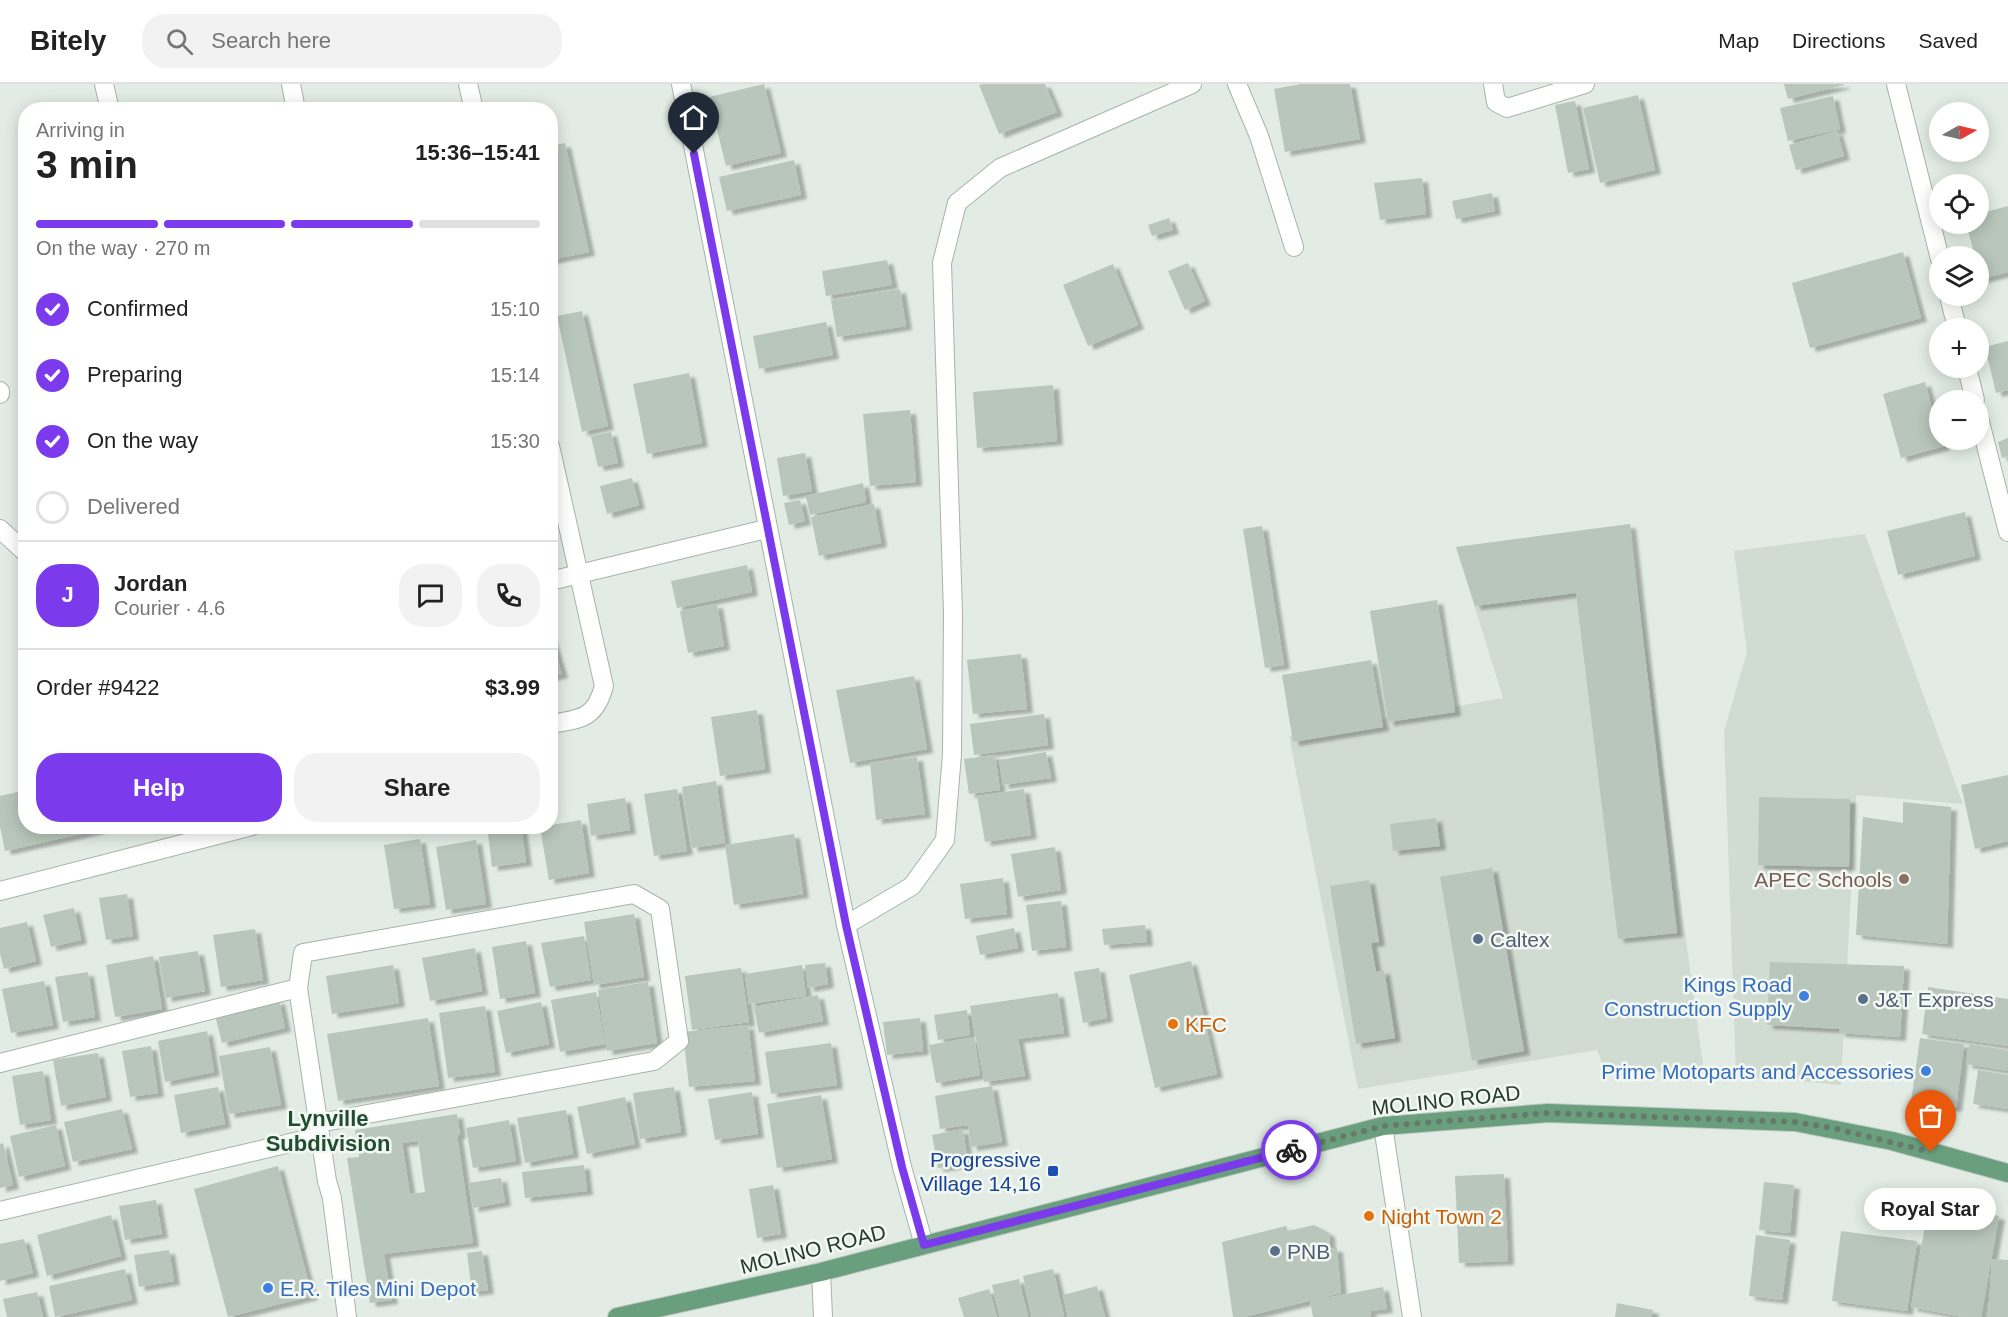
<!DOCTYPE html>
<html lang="en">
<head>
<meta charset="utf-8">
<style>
  :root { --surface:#fff; --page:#f2f2f2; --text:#222; --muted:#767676; --line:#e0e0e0; --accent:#7c3aed }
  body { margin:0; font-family:Arial,sans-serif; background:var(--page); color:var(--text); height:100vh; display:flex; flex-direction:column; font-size:22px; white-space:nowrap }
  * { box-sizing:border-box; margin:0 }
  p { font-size:20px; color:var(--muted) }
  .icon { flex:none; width:33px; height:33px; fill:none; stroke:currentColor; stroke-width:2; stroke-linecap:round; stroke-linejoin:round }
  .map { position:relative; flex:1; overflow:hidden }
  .drawer { position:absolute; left:18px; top:18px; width:540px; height:732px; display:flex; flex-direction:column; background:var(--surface); border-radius:24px; box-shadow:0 3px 15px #0003 }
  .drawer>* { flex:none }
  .needle { width:39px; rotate:82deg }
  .buttons { position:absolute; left:1929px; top:18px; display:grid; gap:12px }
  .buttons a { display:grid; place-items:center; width:60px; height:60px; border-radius:50%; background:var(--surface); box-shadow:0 3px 15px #0003; font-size:30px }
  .pin { position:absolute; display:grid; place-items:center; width:51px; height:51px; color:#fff; margin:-62px -26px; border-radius:50% 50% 50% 0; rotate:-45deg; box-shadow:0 0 6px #0007 }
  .pin .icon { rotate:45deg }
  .courier { position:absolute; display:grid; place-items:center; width:60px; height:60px; margin:-30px; border:4px solid #7c3aed; border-radius:50%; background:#fff; color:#222; box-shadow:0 2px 8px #0007 }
  .bubble { position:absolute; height:42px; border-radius:21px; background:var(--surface); box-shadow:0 3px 15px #0003; font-size:20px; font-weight:800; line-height:42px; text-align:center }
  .summary em { font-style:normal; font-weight:800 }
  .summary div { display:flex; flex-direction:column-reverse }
  .summary { display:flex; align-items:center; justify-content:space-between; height:102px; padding:0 18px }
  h1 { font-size:39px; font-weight:800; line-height:45px }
  .bar { display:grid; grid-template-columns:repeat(4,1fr); gap:9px 6px; align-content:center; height:72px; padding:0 18px }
  .bar i { height:8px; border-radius:4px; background:var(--line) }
  .bar .current { background:var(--accent) }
  .bar p { grid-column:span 4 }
  .line { display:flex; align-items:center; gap:15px; padding:0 18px; border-top:2px solid var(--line) }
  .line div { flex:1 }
  .round { display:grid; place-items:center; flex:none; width:63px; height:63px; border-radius:24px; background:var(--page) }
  ol { padding:0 18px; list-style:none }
  li { display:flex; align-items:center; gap:18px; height:66px }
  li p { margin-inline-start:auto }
  li .icon { padding:6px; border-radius:50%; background:var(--accent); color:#fff; stroke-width:4 }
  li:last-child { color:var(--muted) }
  li i { width:33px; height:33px; border:3px solid var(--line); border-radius:50% }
  .cta { display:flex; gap:12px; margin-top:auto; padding:12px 18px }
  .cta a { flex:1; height:69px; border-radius:24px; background:var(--accent); color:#fff; font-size:24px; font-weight:800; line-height:69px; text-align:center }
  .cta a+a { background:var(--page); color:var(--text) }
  header { display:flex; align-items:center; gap:36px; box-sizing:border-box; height:84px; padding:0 30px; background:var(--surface); border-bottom:2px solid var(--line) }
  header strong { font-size:28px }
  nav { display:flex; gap:33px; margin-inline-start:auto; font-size:21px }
  .search { width:420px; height:54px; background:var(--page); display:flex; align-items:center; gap:15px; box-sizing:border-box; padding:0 21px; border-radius:24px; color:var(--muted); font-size:22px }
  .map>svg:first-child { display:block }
  .built { fill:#d0dbd2 }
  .building { fill:#b8c6bb; fill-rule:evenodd; filter:url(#shadow) }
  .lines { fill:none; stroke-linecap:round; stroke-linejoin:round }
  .street-casing { stroke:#a5b4a9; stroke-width:20 }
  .primary-casing { stroke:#c1c8c4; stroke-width:20 }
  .street { stroke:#fff; stroke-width:18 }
  .primary { stroke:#699f7c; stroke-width:18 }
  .done { stroke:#667a6c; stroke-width:6; stroke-dasharray:0 10.8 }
  .route { stroke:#7c3aed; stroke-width:8 }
  .education-dot { fill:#8d6e63; stroke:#f3f8f3; stroke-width:2 }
  .service-dot { fill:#5c6f8a; stroke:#f3f8f3; stroke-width:2 }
  .shop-dot { fill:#3f7fe0; stroke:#f3f8f3; stroke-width:2 }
  .food-dot { fill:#e8710a; stroke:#f3f8f3; stroke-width:2 }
  .transit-dot { fill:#1a4fb4; stroke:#f3f8f3; stroke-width:2 }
  .labels { text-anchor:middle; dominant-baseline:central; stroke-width:5; stroke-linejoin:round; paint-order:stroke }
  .education-label { font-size:21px; fill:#785e54; stroke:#f3f8f3; text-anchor:end }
  .service-label { font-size:21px; fill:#4e5e75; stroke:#f3f8f3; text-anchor:start }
  .shop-label { font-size:21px; fill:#366cbe; stroke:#f3f8f3; text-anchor:end }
  .food-label { font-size:21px; fill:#c56008; stroke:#f3f8f3; text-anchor:start }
  .street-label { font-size:21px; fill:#233c2b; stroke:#f3f8f3 }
  .transit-label { font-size:21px; fill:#164399; stroke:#f3f8f3; text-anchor:end }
  .neighbourhood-label { font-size:22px; font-weight:bold; fill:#204d30; stroke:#f3f8f3 }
</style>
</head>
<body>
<header>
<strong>Bitely</strong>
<div class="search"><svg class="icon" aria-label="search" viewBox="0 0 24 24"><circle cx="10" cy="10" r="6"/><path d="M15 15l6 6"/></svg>Search here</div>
<nav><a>Map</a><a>Directions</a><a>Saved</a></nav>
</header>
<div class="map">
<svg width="2008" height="1233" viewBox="0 0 2008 1233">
  <defs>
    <filter id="shadow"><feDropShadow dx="6" dy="4" stdDeviation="1.5" flood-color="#0004"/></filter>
  </defs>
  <rect width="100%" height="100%" fill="#e2ece4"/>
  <g class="built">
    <path d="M1630,440L1704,989L1605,986L1597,966L1358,1005L1289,652L1503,614L1456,463Z"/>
    <path d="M1865,450L1963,720L1856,711L1841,1001L1736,992L1724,647L1747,568L1734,467Z"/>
  </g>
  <g class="building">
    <path d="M764,0L781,69L726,82L709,13Z"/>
    <path d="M983,0H1045L1057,28L999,50L979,1Z"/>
    <path d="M1301,0H1350L1360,55L1285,68L1274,5Z"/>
    <path d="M1784,0H1844V1L1788,15Z"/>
    <path d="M1638,11L1655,86L1600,99L1583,24Z"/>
    <path d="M1833,12L1840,45L1788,57L1780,24Z"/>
    <path d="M1575,17L1589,85L1568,89L1555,21Z"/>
    <path d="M1837,47L1844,72L1796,86L1789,61Z"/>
    <path d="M565,59L589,168L550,176V62Z"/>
    <path d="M794,76L801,111L727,127L719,93Z"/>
    <path d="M1422,94L1426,130L1380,136L1374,99Z"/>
    <path d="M1492,109L1495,127L1456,135L1452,117Z"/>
    <path d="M2008,122V188L1982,195L1978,172H1975L1966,140H1978V130Z"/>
    <path d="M1169,134L1173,146L1152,152L1148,141Z"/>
    <path d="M1903,168L1921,234L1810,264L1792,199Z"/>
    <path d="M887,176L892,201L826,212L822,187Z"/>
    <path d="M1188,179L1205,217L1185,226L1168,187Z"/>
    <path d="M1113,180L1138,241L1088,262L1063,201Z"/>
    <path d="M900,205L906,242L837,253L831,216Z"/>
    <path d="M582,227L608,342L582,348L557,232Z"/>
    <path d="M826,238L833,271L759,285L753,252Z"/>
    <path d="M2008,257V306L1996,309L1985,263Z"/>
    <path d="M689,289L702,359L647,370L633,300Z"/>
    <path d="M1925,298L1940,356L1944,362L1901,374L1883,310Z"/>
    <path d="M1053,301L1057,357L977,364L973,308Z"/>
    <path d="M910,326L916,398L870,402L863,330Z"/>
    <path d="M611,348L618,379L598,383L591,352Z"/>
    <path d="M2008,354V372L2002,374L1998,358Z"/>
    <path d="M805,369L812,407L783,412L777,374Z"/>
    <path d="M632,394L639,421L607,430L600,402Z"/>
    <path d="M863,399L866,418L810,431L806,412Z"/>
    <path d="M800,416L805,437L789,441L784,419Z"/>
    <path d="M874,420L881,459L819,472L811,433Z"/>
    <path d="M1965,428L1975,472L1898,491L1887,447Z"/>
    <path d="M1630,440L1677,849L1618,855L1576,509L1475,522L1456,463Z"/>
    <path d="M1262,442L1284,581L1265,584L1243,445Z"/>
    <path d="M747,481L752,508L677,524L671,497Z"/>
    <path d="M1437,516L1455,628L1388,638L1370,527Z"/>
    <path d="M717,520L724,562L688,569L680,527Z"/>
    <path d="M550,550L562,590L550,593Z"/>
    <path d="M1021,570L1027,625L973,630L967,576Z"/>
    <path d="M1371,576L1383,643L1293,658L1282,591Z"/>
    <path d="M914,592L927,665L850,679L836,606Z"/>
    <path d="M757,626L765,685L720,692L711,633Z"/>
    <path d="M1044,630L1048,661L974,671L970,640Z"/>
    <path d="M1046,668L1051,694L1003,701L999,676Z"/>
    <path d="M995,671L1000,706L969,710L964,675Z"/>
    <path d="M917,673L925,730L876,736L870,679Z"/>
    <path d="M2008,691V757L1975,765L1961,701Z"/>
    <path d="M716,697L725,759L692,764L682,703Z"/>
    <path d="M677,705L687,767L654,772L644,710Z"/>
    <path d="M1024,705L1031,751L985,758L977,712Z"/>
    <path d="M26,706V742H97L98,746L5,767L0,742V712Z"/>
    <path d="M1759,713L1850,715L1849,783L1758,781Z"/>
    <path d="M625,714L630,746L591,752L587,720Z"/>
    <path d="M1903,718L1951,723L1947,860L1856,851L1863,733L1903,739Z"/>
    <path d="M1436,734L1440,762L1393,767L1390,740Z"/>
    <path d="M581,736L589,789L549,796L540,743Z"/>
    <path d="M487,742H521L526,778L492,783Z"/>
    <path d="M794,750L803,810L734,821L725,761Z"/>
    <path d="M420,755L430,820L394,825L384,761Z"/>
    <path d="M476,756L486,820L446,826L436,763Z"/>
    <path d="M1055,763L1061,806L1018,813L1011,770Z"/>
    <path d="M1492,784L1524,967L1472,977L1440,793Z"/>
    <path d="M1003,794L1007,830L965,835L960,800Z"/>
    <path d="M1369,796L1379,858L1371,859L1376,888L1384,886L1395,954L1356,960L1330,802Z"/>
    <path d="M127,810L133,852L106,856L99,814Z"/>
    <path d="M1061,817L1066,863L1032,867L1026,821Z"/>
    <path d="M74,824L81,856L51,863L43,831Z"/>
    <path d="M634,830L644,893L594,901L584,838Z"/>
    <path d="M27,838L36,877L4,885L0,870V844Z"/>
    <path d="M1145,841L1147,858L1104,861L1102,845Z"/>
    <path d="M1014,844L1018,864L980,871L976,852Z"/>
    <path d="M255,845L263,896L221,903L213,851Z"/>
    <path d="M584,852L591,896L550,903L541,859Z"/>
    <path d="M526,857L535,909L500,915L492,863Z"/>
    <path d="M475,864L482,907L430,917L422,874Z"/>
    <path d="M198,867L205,907L166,914L159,873Z"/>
    <path d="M153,872L162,925L115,933L106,881Z"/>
    <path d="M1191,877L1217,990L1155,1004L1129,891Z"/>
    <path d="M1770,878L1904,882L1900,953L1839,949V945L1767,941Z"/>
    <path d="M825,879L828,900L808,904L805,881Z"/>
    <path d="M393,881L399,919L332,930L326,892Z"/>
    <path d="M802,881L806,912L749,920L745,890Z"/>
    <path d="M741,884L749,938L692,946L685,892Z"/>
    <path d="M1099,884L1107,934L1083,939L1074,888Z"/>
    <path d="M88,888L95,933L63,938L55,893Z"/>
    <path d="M44,897L53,941L11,949L2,905Z"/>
    <path d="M648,898L657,959L607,967L598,906Z"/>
    <path d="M1928,903L2008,915V962L1922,950Z"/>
    <path d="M596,908L605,960L560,968L551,916Z"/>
    <path d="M1058,909L1064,949L1018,955L1025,992L984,998L970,922Z"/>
    <path d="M818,911L823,937L759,949L754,923Z"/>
    <path d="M279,916L285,944L222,959L215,931Z"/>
    <path d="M541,918L549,960L506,969L497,927Z"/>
    <path d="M485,922L495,988L448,994L439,929Z"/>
    <path d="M967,926L970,951L938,956L934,931Z"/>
    <path d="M428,934L439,1002L338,1017L327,950Z"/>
    <path d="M920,934L923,967L887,971L883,938Z"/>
    <path d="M748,941L755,997L689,1003L683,948Z"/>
    <path d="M207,947L214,988L165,998L158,957Z"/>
    <path d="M974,953L980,991L936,999L929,961Z"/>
    <path d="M1920,954L1964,960L1956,1024L1911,1018Z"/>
    <path d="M831,959L837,1001L771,1010L765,968Z"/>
    <path d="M1969,960L2008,966V987L1966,980Z"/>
    <path d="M151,962L158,1009L130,1013L122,967Z"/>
    <path d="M270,963L281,1021L229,1030L219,972Z"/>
    <path d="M98,969L106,1013L61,1022L53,976Z"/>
    <path d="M1978,986L2008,991V1025L1973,1020Z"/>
    <path d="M43,987L51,1036L20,1041L12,992Z"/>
    <path d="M992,1002L1002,1058L971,1063L968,1041L940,1045L935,1012Z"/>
    <path d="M218,1003L225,1040L181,1049L174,1011Z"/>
    <path d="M674,1003L681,1048L640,1055L633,1009Z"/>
    <path d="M752,1008L758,1050L715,1056L708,1015Z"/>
    <path d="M821,1011L832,1075L777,1084L767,1020Z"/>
    <path d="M625,1013L635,1060L587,1070L577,1023Z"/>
    <path d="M122,1025L132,1065L73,1078L64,1038Z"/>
    <path d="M566,1026L573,1070L525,1079L517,1034Z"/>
    <path d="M457,1030L460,1051H457L473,1159L384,1170L392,1216L370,1219L347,1074L359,1073L355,1046ZM418,1057L425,1108L410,1110L402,1059Z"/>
    <path d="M509,1036L516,1077L473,1084L466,1044Z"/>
    <path d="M56,1041L65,1082L19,1093L10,1052Z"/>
    <path d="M963,1045L968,1079L938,1084L932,1051Z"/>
    <path d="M3,1059L13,1101L0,1104V1060Z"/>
    <path d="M584,1081L587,1107L525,1114L522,1088Z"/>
    <path d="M278,1082L312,1212L228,1233L194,1105Z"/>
    <path d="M1504,1090L1508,1177L1459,1179L1455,1092Z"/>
    <path d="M501,1094L505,1118L473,1124L469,1099Z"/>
    <path d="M1764,1098L1794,1101L1790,1149L1759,1146Z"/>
    <path d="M773,1101L781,1150L757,1154L749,1105Z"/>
    <path d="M156,1116L162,1150L125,1156L119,1122Z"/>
    <path d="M1929,1119L1999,1132L1981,1233H1963L1911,1223Z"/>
    <path d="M111,1131L121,1172L47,1192L37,1151Z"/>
    <path d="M1314,1141L1329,1149L1330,1164H1337L1341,1209L1244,1233H1233L1222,1158L1286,1142L1288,1147Z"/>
    <path d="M1841,1147L1917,1157L1907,1227L1832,1217Z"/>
    <path d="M1756,1151L1790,1156L1782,1216L1749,1212Z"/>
    <path d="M24,1155L33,1189L0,1197V1160Z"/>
    <path d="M169,1166L174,1197L139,1203L134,1171Z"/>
    <path d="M482,1167L488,1206L472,1208L467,1169Z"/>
    <path d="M1992,1175L2008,1176V1233H1988Z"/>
    <path d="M125,1185L132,1216L55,1233L49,1202Z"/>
    <path d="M1053,1185L1064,1232L1032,1233L1023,1192Z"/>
    <path d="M1019,1195L1028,1233H1000L992,1201Z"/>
    <path d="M1097,1202L1105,1233H1068L1063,1211Z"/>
    <path d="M1383,1203L1387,1225L1370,1227L1371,1233H1313L1310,1217Z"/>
    <path d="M989,1205L997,1233H964L958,1214Z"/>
    <path d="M37,1208L43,1233H7L3,1215Z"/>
    <path d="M1617,1219L1653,1226L1651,1233H1615Z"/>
  </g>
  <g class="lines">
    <g class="street-casing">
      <g id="street">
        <path d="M104,0L110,26"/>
        <path d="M291,0L296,26"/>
        <path d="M468,0L474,26"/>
        <path d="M681,0L846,841L902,1083L924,1161"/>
        <path d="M1237,0L1259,52L1294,163"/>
        <path d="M1493,0L1496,18L1507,24L1585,0"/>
        <path d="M1896,0L1940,175"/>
        <path d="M1949,212L1957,244"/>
        <path d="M1967,284L1975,316"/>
        <path d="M0,307V310"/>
        <path d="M1978,330L2008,448"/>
        <path d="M550,362L604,602C595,635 581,635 550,640"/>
        <path d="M0,445L26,469"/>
        <path d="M550,497L766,445"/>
        <path d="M0,807L252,742"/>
        <path d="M846,841L912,802L945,756L952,670L953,529L942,179L957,119L1000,84L1192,0"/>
        <path d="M0,979L298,904"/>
        <path d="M319,1039L654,977L679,957L660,825L634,810L303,869L298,904L327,1097L332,1114L347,1233"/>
        <path d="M1383,1042L1412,1233"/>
        <path d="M0,1127L320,1052"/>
        <path d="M821,1188L823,1233"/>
      </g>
    </g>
    <g class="primary-casing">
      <path id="primary" d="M617,1233L821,1188L1383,1042L1548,1029L1795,1038L1892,1057L2008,1089"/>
    </g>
    <use href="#street" class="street"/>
    <use href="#primary" class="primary"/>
  </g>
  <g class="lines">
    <path class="done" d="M1291,1066L1383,1042L1548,1029L1795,1038L1833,1044L1931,1068"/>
    <path class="route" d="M694,70L846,841L902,1083L924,1161L1291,1066"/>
  </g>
  <circle class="education-dot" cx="1904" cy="795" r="6"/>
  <g class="service-dot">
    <circle cx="1478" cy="855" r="6"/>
    <circle cx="1863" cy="915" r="6"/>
    <circle cx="1275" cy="1167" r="6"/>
  </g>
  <g class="shop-dot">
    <circle cx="1804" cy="912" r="6"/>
    <circle cx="1926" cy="987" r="6"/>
    <circle cx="268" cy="1204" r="6"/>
  </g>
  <g class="food-dot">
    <circle cx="1173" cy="940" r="6"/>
    <circle cx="1369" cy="1132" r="6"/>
  </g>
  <rect class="transit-dot" x="1047" y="1081" width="12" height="12" rx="3"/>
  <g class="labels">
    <g class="education-label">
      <text x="1892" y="795">APEC Schools</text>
    </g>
    <g class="service-label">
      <text x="1490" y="855">Caltex</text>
      <text x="1875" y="915">J&amp;T Express</text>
      <text x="1287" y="1167">PNB</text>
    </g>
    <g class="shop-label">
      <text x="1792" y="900">Kings Road<tspan x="1792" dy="24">Construction Supply</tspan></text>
      <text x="1914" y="987">Prime Motoparts and Accessories</text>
      <text x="280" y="1204" text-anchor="start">E.R. Tiles Mini Depot</text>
    </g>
    <g class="food-label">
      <text x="1185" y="940">KFC</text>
      <text x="1381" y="1132">Night Town 2</text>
    </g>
    <g class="street-label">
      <text transform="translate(1446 1016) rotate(-6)">MOLINO ROAD</text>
      <text transform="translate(813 1165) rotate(-14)">MOLINO ROAD</text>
    </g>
    <g class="transit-label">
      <text x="1041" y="1075">Progressive<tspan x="1041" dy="24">Village 14,16</tspan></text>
    </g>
    <g class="neighbourhood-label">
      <text x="328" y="1034">Lynville<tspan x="328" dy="25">Subdivision</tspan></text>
    </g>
  </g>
</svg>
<div class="buttons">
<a><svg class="needle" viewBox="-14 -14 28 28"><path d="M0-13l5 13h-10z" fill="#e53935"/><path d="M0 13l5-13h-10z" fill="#767676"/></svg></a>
<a><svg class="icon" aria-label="locate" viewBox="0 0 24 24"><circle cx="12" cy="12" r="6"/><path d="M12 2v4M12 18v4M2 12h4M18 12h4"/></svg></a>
<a><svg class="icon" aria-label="layers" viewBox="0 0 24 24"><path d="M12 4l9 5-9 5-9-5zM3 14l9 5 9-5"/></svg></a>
<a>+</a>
<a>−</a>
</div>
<div class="pin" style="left:1931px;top:1068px;background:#ea580c"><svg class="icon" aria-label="bag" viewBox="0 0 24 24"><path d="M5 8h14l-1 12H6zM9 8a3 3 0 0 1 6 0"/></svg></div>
<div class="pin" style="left:694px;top:70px;background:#1f2937"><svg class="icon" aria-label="home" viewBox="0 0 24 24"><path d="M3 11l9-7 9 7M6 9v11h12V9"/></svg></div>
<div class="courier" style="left:1291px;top:1066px"><svg class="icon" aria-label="bike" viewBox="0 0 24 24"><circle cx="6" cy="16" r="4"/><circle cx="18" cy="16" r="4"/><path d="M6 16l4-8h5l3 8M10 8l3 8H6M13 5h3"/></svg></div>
<div class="bubble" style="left:1864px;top:1104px;width:132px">Royal Star</div>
<section class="drawer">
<div class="summary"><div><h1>3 min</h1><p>Arriving in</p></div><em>15:36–15:41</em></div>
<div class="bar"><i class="current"></i><i class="current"></i><i class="current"></i><i></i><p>On the way · 270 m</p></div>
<ol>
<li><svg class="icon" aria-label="check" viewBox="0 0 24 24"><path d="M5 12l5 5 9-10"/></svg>Confirmed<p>15:10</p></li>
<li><svg class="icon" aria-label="check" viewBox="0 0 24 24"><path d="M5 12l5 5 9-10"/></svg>Preparing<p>15:14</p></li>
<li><svg class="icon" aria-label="check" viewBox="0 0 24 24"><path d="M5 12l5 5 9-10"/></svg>On the way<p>15:30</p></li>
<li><i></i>Delivered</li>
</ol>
<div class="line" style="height:108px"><b class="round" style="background:var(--accent);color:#fff">J</b><div><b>Jordan</b><p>Courier · 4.6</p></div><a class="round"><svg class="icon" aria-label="chat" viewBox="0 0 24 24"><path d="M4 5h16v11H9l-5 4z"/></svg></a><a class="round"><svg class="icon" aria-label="phone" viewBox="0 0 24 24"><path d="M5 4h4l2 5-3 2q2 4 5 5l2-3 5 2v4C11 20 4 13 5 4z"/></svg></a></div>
<div class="line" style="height:78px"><div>Order #9422</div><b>$3.99</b></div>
<div class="cta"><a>Help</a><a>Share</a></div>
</section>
</div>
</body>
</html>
